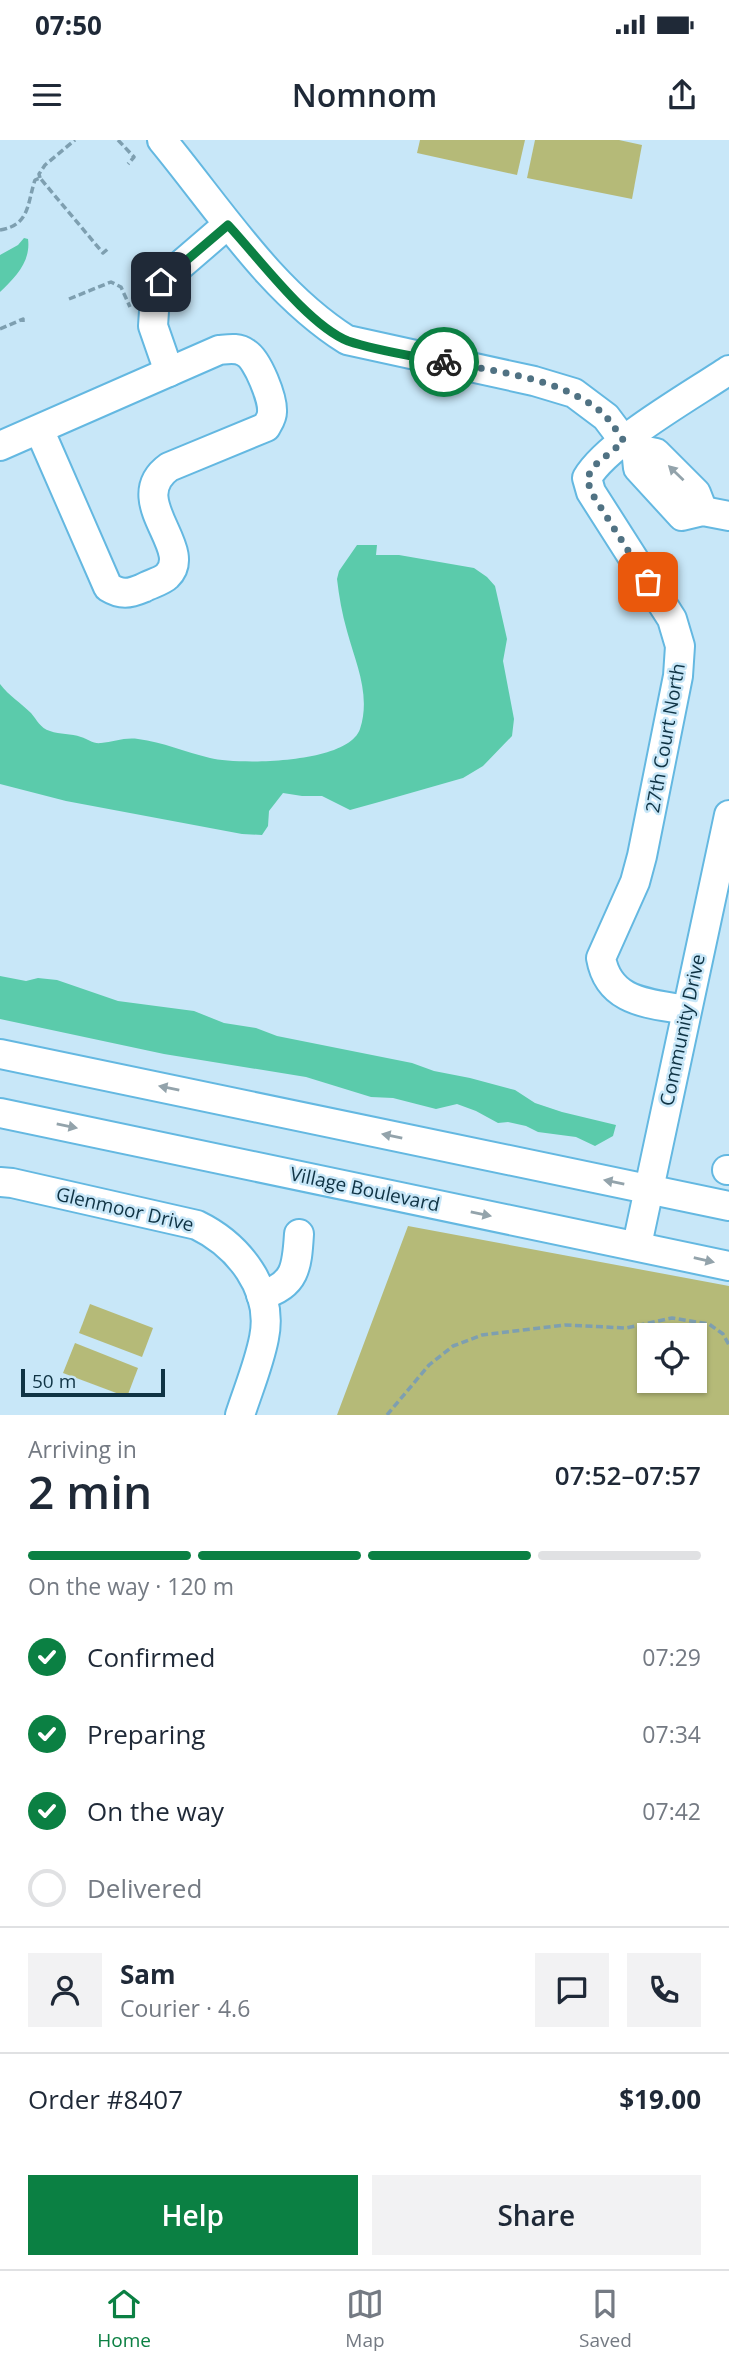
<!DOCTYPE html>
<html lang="en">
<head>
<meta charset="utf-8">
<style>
  :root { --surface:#fff; --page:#f2f2f3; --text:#1f2937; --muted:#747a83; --line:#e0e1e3; --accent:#0b8043 }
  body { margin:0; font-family:"Open Sans",sans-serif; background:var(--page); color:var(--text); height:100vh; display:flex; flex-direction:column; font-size:26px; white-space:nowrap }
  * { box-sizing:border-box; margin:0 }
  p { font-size:23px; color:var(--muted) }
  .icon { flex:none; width:38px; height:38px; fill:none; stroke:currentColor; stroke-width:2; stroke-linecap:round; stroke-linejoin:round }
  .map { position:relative; height:1275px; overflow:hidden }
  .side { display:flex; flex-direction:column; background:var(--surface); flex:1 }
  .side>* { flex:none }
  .fabs { position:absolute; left:637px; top:1183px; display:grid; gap:14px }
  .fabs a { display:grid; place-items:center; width:70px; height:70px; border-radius:0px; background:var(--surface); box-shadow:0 2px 5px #0004; font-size:35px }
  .scale { position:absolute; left:21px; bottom:18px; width:144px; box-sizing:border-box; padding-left:7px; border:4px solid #0f3344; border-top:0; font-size:19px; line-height:24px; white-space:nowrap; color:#0f3344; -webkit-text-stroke:5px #c8e7f8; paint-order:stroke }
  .pin { position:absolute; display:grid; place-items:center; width:60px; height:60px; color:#fff; margin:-30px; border-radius:14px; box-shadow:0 4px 10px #0006 }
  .courier { position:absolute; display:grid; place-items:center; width:70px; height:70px; margin:-35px; border:5px solid #0b8043; border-radius:50%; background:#fff; color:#222; box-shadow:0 2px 9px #0007 }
  .overview em { font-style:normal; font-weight:600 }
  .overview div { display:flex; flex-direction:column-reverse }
  .overview { display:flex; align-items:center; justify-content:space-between; height:119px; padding:0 28px }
  h1 { font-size:46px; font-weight:600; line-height:52px }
  .bar { display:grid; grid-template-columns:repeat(4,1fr); gap:10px 7px; align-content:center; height:84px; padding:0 28px }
  .bar i { height:9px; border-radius:5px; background:var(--line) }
  .bar .active { background:var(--accent) }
  .bar p { grid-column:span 4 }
  .line { display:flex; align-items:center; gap:18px; padding:0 28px; border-top:2px solid var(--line) }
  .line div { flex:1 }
  .round { display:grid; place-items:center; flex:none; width:74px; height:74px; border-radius:0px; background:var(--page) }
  ol { padding:0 28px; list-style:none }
  li { display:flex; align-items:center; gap:21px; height:77px }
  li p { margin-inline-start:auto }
  li .icon { padding:7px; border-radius:50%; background:var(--accent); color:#fff; stroke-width:4 }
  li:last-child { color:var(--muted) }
  li i { width:38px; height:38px; border:4px solid var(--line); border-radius:50% }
  .cta { display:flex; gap:14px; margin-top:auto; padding:14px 28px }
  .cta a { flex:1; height:80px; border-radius:0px; background:var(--accent); color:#fff; font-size:28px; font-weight:600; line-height:80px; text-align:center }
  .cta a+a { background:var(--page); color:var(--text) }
  .status { display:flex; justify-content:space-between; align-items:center; height:49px; padding:0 35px; background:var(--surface); direction:ltr }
  .status svg { height:19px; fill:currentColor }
  header { display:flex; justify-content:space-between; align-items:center; height:91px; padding:0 28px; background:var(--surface); font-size:32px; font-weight:600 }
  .menu { display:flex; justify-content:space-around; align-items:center; height:98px; border-top:2px solid var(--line); background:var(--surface); font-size:19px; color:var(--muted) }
  .menu a { display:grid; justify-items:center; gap:4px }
  .menu .active { color:var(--accent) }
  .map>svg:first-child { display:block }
  .green { fill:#b5ba78; fill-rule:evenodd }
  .water { fill:#5bcbab }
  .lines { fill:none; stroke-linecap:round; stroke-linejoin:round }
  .minor-casing { stroke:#64b8e1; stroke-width:32 }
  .path { stroke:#7e9fb0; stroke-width:3.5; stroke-dasharray:7 3.5; stroke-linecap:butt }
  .minor { stroke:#fff; stroke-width:28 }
  .oneway { fill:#93a3ab }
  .done { stroke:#507283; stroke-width:7; stroke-dasharray:0 12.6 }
  .route { stroke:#0b8043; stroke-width:9 }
  .labels { text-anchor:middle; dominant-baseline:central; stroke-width:5; stroke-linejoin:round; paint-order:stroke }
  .street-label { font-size:19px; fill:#0f3344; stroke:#c8e7f8 }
</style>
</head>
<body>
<div class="status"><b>07:50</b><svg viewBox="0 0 49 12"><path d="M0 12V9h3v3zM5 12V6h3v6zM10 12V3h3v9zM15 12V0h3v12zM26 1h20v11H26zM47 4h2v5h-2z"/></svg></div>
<header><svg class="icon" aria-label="menu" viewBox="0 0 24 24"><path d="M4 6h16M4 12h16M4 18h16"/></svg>Nomnom<svg class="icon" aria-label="share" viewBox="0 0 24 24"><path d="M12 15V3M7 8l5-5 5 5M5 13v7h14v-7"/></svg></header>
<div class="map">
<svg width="729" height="1275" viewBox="0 0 729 1275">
  <rect width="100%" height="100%" fill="#c8e7f8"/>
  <g class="green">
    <path d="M420,0H525L517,35L417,13Z"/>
    <path d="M535,0H619L642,5L632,59L527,38Z"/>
    <path d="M408,1086L729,1146V1275H337ZM649,1195H695V1241H649Z"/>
    <path d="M90,1164L153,1188L142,1217L79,1193Z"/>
    <path d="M75,1203L138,1228L127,1257L63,1233Z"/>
  </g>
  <g class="water">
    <path d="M24,98L28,99C31,121 16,137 0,152V115L18,105Z"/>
    <path d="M357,405H377L376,415H399L474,428L487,437L495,446L507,499L503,521L514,579L512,596L483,626L463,638L379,662L350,670L322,656H302L283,653L269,671L268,686L262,695L242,694L66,661L0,644V544C9,556 21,563 31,573C37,580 40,588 50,591C60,595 71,593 81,597C88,599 93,604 101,603C113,602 125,597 138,599C163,602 185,612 210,618C239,625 348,624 360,589C371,555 356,524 347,491C342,474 339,456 337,439L339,431Z"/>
    <path d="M0,836L26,841L38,838L57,840L118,861L194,871L224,883L256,888L277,896L412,923L434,931L470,938L515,950L535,963L562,972L616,985L613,996L595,1006L576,997L538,992L526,986L508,982L498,983L476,971L457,964L436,969L393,958L371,957L306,937L164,914L0,879Z"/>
  </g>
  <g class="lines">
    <g class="minor-casing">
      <g id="minor">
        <path d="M162,0C219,69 271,152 347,200L534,241L574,253L606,277L624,301L636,309L656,313L696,353L703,371"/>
        <path d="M169,232L153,186L155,156L161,142L227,85"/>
        <path d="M0,306L219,210C229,209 238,207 246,213C258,220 273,259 272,272C272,278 268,283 266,287L169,327C123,360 196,409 167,436C162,441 150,444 143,448C129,454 121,455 108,447L39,289"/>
        <path d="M636,309L638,328L682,376L703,371L729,376"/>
        <path d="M686,870C649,863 609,863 601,818L635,742L642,716L678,536L680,506L672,479L591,352L587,338C607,303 692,255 729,230"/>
        <path d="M0,914L729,1066"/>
        <path d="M0,973L729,1126"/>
        <path d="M727,1030H729"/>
        <path d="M0,1042L12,1043L197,1085C238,1105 274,1149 264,1198C259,1224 248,1250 240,1275"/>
        <path d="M637,1105L729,675"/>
        <path d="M261,1155C296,1146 297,1126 299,1094"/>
      </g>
    </g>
    <g class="path">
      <path d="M118,0L134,17L128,24"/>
      <path d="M40,38L39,34L45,25L75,0"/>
      <path d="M0,90C30,85 27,64 35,40L40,38L103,113L109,108"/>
      <path d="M69,159L111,142L121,147L130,167"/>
      <path d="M0,189L23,179V183"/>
      <path d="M387,1275L429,1225L453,1206L482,1195L565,1185L626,1188L672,1178L709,1184L723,1194L729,1205"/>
    </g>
    <use href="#minor" class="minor"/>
  </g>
  <defs><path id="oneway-solid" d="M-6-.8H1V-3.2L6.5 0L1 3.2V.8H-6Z" transform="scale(1.75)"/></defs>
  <g class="oneway">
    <use href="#oneway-solid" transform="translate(676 333) rotate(-136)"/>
    <use href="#oneway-solid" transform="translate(169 948) rotate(-169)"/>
    <use href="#oneway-solid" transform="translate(67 986) rotate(11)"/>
    <use href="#oneway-solid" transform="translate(392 996) rotate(-168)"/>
    <use href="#oneway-solid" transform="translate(614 1042) rotate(-169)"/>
    <use href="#oneway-solid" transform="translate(481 1074) rotate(12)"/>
    <use href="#oneway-solid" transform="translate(704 1120) rotate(13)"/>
  </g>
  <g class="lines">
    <path class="done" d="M444,222C494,231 554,237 596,268C608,276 615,289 624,301L594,326L587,338L591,352L648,442"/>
    <path class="route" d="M161,142L228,85C258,117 308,185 348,201C377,211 414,216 444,222"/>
  </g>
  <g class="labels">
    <g class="street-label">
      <text transform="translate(665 598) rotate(-80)">27th Court North</text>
      <text transform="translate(682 890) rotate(-78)">Community Drive</text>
      <text transform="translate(365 1049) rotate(12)">Village Boulevard</text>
      <text transform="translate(125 1069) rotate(13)">Glenmoor Drive</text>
    </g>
  </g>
</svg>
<div class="fabs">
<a><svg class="icon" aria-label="locate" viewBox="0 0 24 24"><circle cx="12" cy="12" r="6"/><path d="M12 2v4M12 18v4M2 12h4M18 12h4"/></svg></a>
</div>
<div class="scale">50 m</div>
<div class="pin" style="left:648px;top:442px;background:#ea580c"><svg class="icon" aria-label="bag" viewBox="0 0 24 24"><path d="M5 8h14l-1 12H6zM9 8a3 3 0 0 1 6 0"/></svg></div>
<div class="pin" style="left:161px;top:142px;background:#1f2937"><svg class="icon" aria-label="home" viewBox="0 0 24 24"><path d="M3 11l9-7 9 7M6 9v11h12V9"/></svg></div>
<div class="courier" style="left:444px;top:222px"><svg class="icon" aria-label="bike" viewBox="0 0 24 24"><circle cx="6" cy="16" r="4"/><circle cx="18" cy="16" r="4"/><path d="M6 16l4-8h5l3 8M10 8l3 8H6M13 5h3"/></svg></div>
</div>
<section class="side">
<div class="overview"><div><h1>2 min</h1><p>Arriving in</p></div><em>07:52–07:57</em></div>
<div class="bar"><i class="active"></i><i class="active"></i><i class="active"></i><i></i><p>On the way · 120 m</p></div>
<ol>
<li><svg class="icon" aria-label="check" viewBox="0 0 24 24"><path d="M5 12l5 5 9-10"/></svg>Confirmed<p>07:29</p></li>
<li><svg class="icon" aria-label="check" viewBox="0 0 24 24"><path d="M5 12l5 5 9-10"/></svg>Preparing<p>07:34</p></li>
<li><svg class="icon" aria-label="check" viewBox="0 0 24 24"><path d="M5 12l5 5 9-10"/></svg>On the way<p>07:42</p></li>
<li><i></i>Delivered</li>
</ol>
<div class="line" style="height:126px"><a class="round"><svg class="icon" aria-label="person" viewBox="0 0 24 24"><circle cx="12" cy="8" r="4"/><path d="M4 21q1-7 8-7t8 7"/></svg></a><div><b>Sam</b><p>Courier · 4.6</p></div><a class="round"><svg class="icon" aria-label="chat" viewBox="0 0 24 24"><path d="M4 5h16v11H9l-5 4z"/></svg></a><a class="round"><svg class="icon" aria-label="phone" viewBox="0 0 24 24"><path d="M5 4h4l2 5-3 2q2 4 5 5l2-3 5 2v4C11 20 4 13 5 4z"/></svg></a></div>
<div class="line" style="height:91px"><div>Order #8407</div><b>$19.00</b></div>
<div class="cta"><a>Help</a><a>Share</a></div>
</section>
<nav class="menu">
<a class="active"><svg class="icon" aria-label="home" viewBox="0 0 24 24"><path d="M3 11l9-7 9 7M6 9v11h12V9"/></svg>Home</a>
<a><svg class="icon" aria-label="map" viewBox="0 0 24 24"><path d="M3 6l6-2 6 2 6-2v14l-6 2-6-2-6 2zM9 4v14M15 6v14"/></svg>Map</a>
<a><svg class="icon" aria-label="saved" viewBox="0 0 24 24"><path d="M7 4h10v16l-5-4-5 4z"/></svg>Saved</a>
</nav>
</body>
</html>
